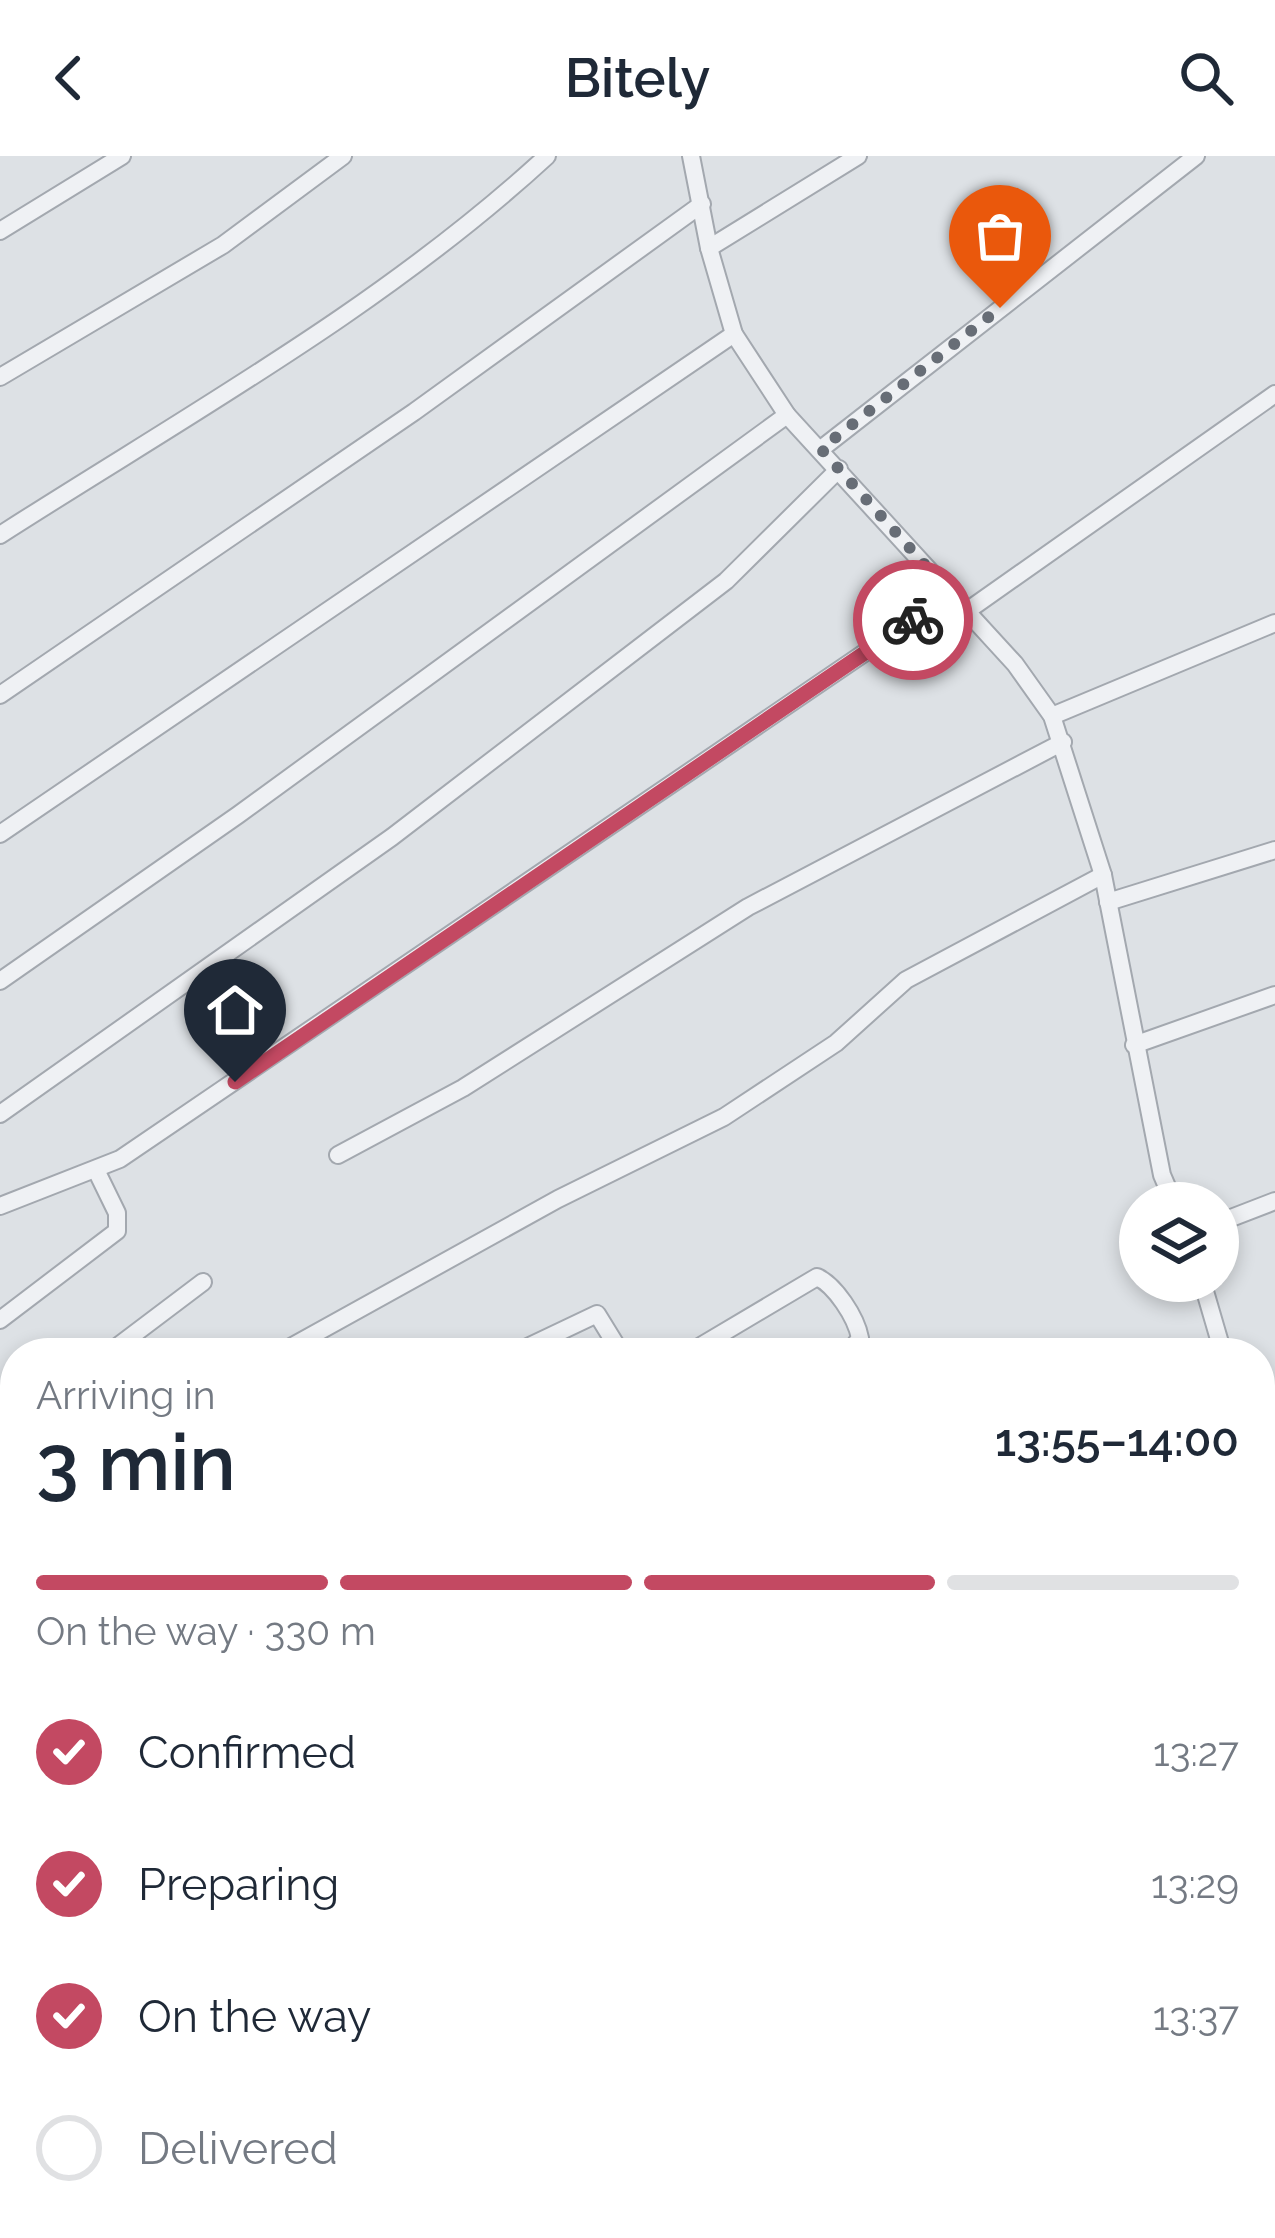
<!DOCTYPE html>
<html lang="en">
<head>
<meta charset="utf-8">
<style>
  :root { --surface:#fff; --page:#f2f2f3; --text:#1f2937; --muted:#747a83; --line:#e0e1e3; --accent:#c34962 }
  body { margin:0; font-family:Raleway,sans-serif; background:var(--page); color:var(--text); height:100vh; display:flex; flex-direction:column; font-size:45px; white-space:nowrap }
  * { box-sizing:border-box; margin:0 }
  p { font-size:39px; color:var(--muted) }
  .icon { flex:none; width:66px; height:66px; fill:none; stroke:currentColor; stroke-width:2; stroke-linecap:round; stroke-linejoin:round }
  .map { position:relative; flex:1; overflow:hidden }
  .details { position:absolute; left:0px; top:1182px; width:1275px; height:900px; display:flex; flex-direction:column; background:var(--surface); border-radius:48px 48px 0 0; box-shadow:0 6px 18px #0003 }
  .details>* { flex:none }
  .tools { position:absolute; left:1119px; top:1026px; display:grid; gap:24px }
  .tools a { display:grid; place-items:center; width:120px; height:120px; border-radius:50%; background:var(--surface); box-shadow:0 6px 18px #0003; font-size:60px }
  .pin { position:absolute; display:grid; place-items:center; width:102px; height:102px; color:#fff; margin:-123px -51px; border-radius:50% 50% 50% 0; rotate:-45deg; box-shadow:0 0 12px #0007 }
  .pin .icon { rotate:45deg }
  .courier { position:absolute; display:grid; place-items:center; width:120px; height:120px; margin:-60px; border:9px solid #c34962; border-radius:50%; background:#fff; color:#222; box-shadow:0 3px 15px #0007 }
  .headline em { font-style:normal; font-weight:600 }
  .headline div { display:flex; flex-direction:column-reverse }
  .headline { display:flex; align-items:center; justify-content:space-between; height:204px; padding:0 36px }
  h1 { font-size:78px; font-weight:600; line-height:90px }
  .bar { display:grid; grid-template-columns:repeat(4,1fr); gap:18px 12px; align-content:center; height:144px; padding:0 36px }
  .bar i { height:15px; border-radius:9px; background:var(--line) }
  .bar .active { background:var(--accent) }
  .bar p { grid-column:span 4 }
  ol { padding:0 36px; list-style:none }
  li { display:flex; align-items:center; gap:36px; height:132px }
  li p { margin-inline-start:auto }
  li .icon { padding:12px; border-radius:50%; background:var(--accent); color:#fff; stroke-width:4 }
  li:last-child { color:var(--muted) }
  li i { width:66px; height:66px; border:6px solid var(--line); border-radius:50% }
  header { display:flex; justify-content:space-between; align-items:center; height:156px; padding:0 36px; background:var(--surface); font-size:54px; font-weight:600 }
  .map>svg:first-child { display:block }
  .built { fill:#cbd0d7 }
  .building { fill:#b4bac2 }
  .lines { fill:none; stroke-linecap:round; stroke-linejoin:round }
  .service-casing { stroke:#a3a8af; stroke-width:12 }
  .minor-casing { stroke:#a3a8af; stroke-width:20 }
  .tertiary-casing { stroke:#a3a8af; stroke-width:24 }
  .primary-casing { stroke:#9da6b0; stroke-width:30 }
  .service { stroke:#eff1f4; stroke-width:9 }
  .minor { stroke:#eff1f4; stroke-width:16 }
  .tertiary { stroke:#eff1f4; stroke-width:21 }
  .primary { stroke:#fff; stroke-width:27 }
  .done { stroke:#676d76; stroke-width:12; stroke-dasharray:0 21.6 }
  .route { stroke:#c34962; stroke-width:15 }
</style>
</head>
<body>
<header><svg class="icon" aria-label="back" viewBox="0 0 24 24"><path d="M15 5l-7 7 7 7"/></svg>Bitely<svg class="icon" aria-label="search" viewBox="0 0 24 24"><circle cx="10" cy="10" r="6"/><path d="M15 15l6 6"/></svg></header>
<div class="map">
<svg width="1275" height="2082" viewBox="0 0 1275 2082">
  <rect width="100%" height="100%" fill="#dde1e5"/>
  <g class="built">
    <path d="M0,1950L15,1964V2067H114L127,2082H0Z"/>
    <path d="M511,2067H769L772,2082H513Z"/>
  </g>
  <g class="building">
    <path d="M15,2029V2067H42L52,2082H10L0,2067V2040Z"/>
    <path d="M335,2067H367L369,2082H336Z"/>
    <path d="M416,2067H448L450,2082H418Z"/>
    <path d="M585,2067H618L620,2082H587Z"/>
    <path d="M896,2067H949L950,2070L901,2082Z"/>
    <path d="M1016,2067H1040L1046,2082H980Z"/>
  </g>
  <g class="lines">
    <g class="service-casing">
      <g id="service">
        <path d="M1260,1298L1275,1290"/>
        <path d="M1260,1677L1275,1669"/>
        <path d="M1270,1971L1275,1939"/>
        <path d="M0,1988L15,1995"/>
        <path d="M87,2067L102,2082"/>
        <path d="M384,2067L387,2082"/>
        <path d="M468,2067L470,2082"/>
        <path d="M218,2082L254,2067"/>
        <path d="M1132,2082L1152,2075L1162,2082"/>
      </g>
    </g>
    <g class="minor-casing">
      <g id="minor">
        <path d="M691,0L709,92L734,178L787,259L1015,508L1052,560L1103,719L1162,1019L1174,1047"/>
        <path d="M0,75L122,0"/>
        <path d="M709,92L858,0"/>
        <path d="M0,221L223,89L343,0"/>
        <path d="M821,293L1196,0"/>
        <path d="M0,379C187,259 383,151 547,0"/>
        <path d="M967,455L1275,238"/>
        <path d="M0,539L414,256L702,48"/>
        <path d="M1052,560L1275,467"/>
        <path d="M0,678L734,178"/>
        <path d="M1108,746L1275,694"/>
        <path d="M0,825L238,659L787,259"/>
        <path d="M1134,889L1275,839"/>
        <path d="M0,958L392,681L726,425L839,313"/>
        <path d="M338,999L463,932L748,751L1063,586"/>
        <path d="M0,1050L120,1003L951,438"/>
        <path d="M1218,1067L1275,1045"/>
        <path d="M1202,1125L1223,1197"/>
        <path d="M0,1164L117,1075V1057L97,1016"/>
        <path d="M109,1197L203,1126"/>
        <path d="M280,1197L558,1043L724,961L836,887L906,824L1103,719"/>
        <path d="M515,1197L597,1158L621,1197"/>
        <path d="M689,1197L817,1121C835,1129 856,1161 860,1182L849,1197"/>
        <path d="M0,1279L15,1268"/>
        <path d="M1260,1321L1275,1357"/>
        <path d="M0,1478L15,1469"/>
        <path d="M0,1595L15,1587"/>
        <path d="M0,1716L15,1709"/>
        <path d="M0,1904L15,1892"/>
      </g>
    </g>
    <g class="tertiary-casing">
      <g id="tertiary">
        <path d="M0,1373L15,1382"/>
        <path d="M0,1909L15,1923"/>
        <path d="M138,2067L149,2082"/>
        <path d="M822,2067L824,2082"/>
      </g>
    </g>
    <g class="primary-casing">
      <path id="primary" d="M1215,2082L1248,2067"/>
    </g>
    <use href="#service" class="service"/>
    <use href="#minor" class="minor"/>
    <use href="#tertiary" class="tertiary"/>
    <use href="#primary" class="primary"/>
  </g>
  <g class="lines">
    <path class="done" d="M913,464L951,438L821,293L1000,152"/>
    <path class="route" d="M235,926L913,464"/>
  </g>
</svg>
<div class="tools">
<a><svg class="icon" aria-label="layers" viewBox="0 0 24 24"><path d="M12 4l9 5-9 5-9-5zM3 14l9 5 9-5"/></svg></a>
</div>
<div class="pin" style="left:1000px;top:152px;background:#ea580c"><svg class="icon" aria-label="bag" viewBox="0 0 24 24"><path d="M5 8h14l-1 12H6zM9 8a3 3 0 0 1 6 0"/></svg></div>
<div class="pin" style="left:235px;top:926px;background:#1f2937"><svg class="icon" aria-label="home" viewBox="0 0 24 24"><path d="M3 11l9-7 9 7M6 9v11h12V9"/></svg></div>
<div class="courier" style="left:913px;top:464px"><svg class="icon" aria-label="bike" viewBox="0 0 24 24"><circle cx="6" cy="16" r="4"/><circle cx="18" cy="16" r="4"/><path d="M6 16l4-8h5l3 8M10 8l3 8H6M13 5h3"/></svg></div>
<section class="details">
<div class="headline"><div><h1>3 min</h1><p>Arriving in</p></div><em>13:55–14:00</em></div>
<div class="bar"><i class="active"></i><i class="active"></i><i class="active"></i><i></i><p>On the way · 330 m</p></div>
<ol>
<li><svg class="icon" aria-label="check" viewBox="0 0 24 24"><path d="M5 12l5 5 9-10"/></svg>Confirmed<p>13:27</p></li>
<li><svg class="icon" aria-label="check" viewBox="0 0 24 24"><path d="M5 12l5 5 9-10"/></svg>Preparing<p>13:29</p></li>
<li><svg class="icon" aria-label="check" viewBox="0 0 24 24"><path d="M5 12l5 5 9-10"/></svg>On the way<p>13:37</p></li>
<li><i></i>Delivered</li>
</ol>
</section>
</div>
</body>
</html>
